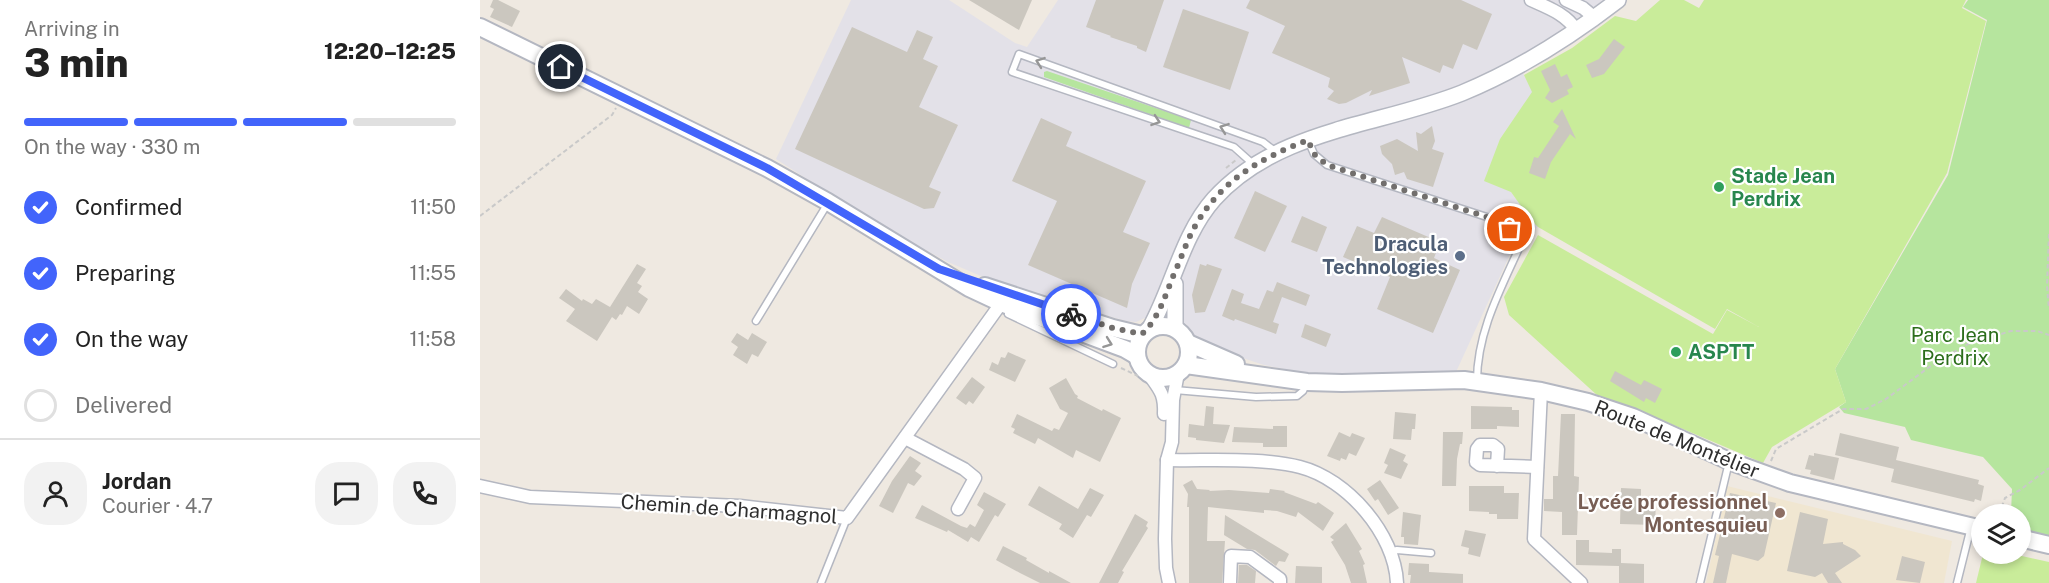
<!DOCTYPE html>
<html lang="en">
<head>
<meta charset="utf-8">
<style>
  :root { --surface:#fff; --page:#f2f2f2; --text:#222; --muted:#767676; --line:#e0e0e0; --accent:#4264fb }
  body { margin:0; font-family:"Public Sans",sans-serif; background:var(--page); color:var(--text); height:100vh; display:flex; flex-direction:column; font-size:22px; white-space:nowrap }
  * { box-sizing:border-box; margin:0 }
  p { font-size:20px; color:var(--muted) }
  .icon { flex:none; width:33px; height:33px; fill:none; stroke:currentColor; stroke-width:2; stroke-linecap:round; stroke-linejoin:round }
  .map { position:relative; flex:1; overflow:hidden }
  .side { display:flex; flex-direction:column; background:var(--surface); width:480px }
  .side>* { flex:none }
  .tools { position:absolute; left:1491px; top:504px; display:grid; gap:12px }
  .tools a { display:grid; place-items:center; width:60px; height:60px; border-radius:50%; background:var(--surface); box-shadow:0 3px 9px #0003; font-size:30px }
  .pin { position:absolute; display:grid; place-items:center; width:51px; height:51px; color:#fff; margin:-26px; border:3px solid #fff; border-radius:50%; box-shadow:0 2px 6px #0007 }
  .courier { position:absolute; display:grid; place-items:center; width:60px; height:60px; margin:-30px; border:4px solid #4264fb; border-radius:50%; background:#fff; color:#222; box-shadow:0 2px 8px #0007 }
  .head em { font-style:normal; font-weight:800 }
  .head div { display:flex; flex-direction:column-reverse }
  .head { display:flex; align-items:center; justify-content:space-between; height:102px; padding:0 24px }
  h1 { font-size:39px; font-weight:800; line-height:45px }
  .bar { display:grid; grid-template-columns:repeat(4,1fr); gap:9px 6px; align-content:center; height:72px; padding:0 24px }
  .bar i { height:8px; border-radius:4px; background:var(--line) }
  .bar .selected { background:var(--accent) }
  .bar p { grid-column:span 4 }
  .line { display:flex; align-items:center; gap:15px; padding:0 24px; border-top:2px solid var(--line) }
  .line div { flex:1 }
  .round { display:grid; place-items:center; flex:none; width:63px; height:63px; border-radius:24px; background:var(--page) }
  ol { padding:0 24px; list-style:none }
  li { display:flex; align-items:center; gap:18px; height:66px }
  li p { margin-inline-start:auto }
  li .icon { padding:6px; border-radius:50%; background:var(--accent); color:#fff; stroke-width:4 }
  li:last-child { color:var(--muted) }
  li i { width:33px; height:33px; border:3px solid var(--line); border-radius:50% }
  main { display:flex; flex:1; min-height:0 }
  .map>svg:first-child { display:block }
  .industrial { fill:#e3e1e8 }
  .education { fill:#f0e6d1 }
  .green { fill:#b6e59e }
  .pitch { fill:#c9ec9a }
  .building { fill:#cbc7bf }
  .lines { fill:none; stroke-linecap:round; stroke-linejoin:round }
  .service-casing { stroke:#b4b7c1; stroke-width:9 }
  .minor-casing { stroke:#b4b7c1; stroke-width:15 }
  .tertiary-casing { stroke:#b4b7c1; stroke-width:18 }
  .secondary-casing { stroke:#b4b7c1; stroke-width:20 }
  .path { stroke:#c9c9c9; stroke-width:2; stroke-dasharray:4.5 3; stroke-linecap:butt }
  .service { stroke:#fff; stroke-width:6 }
  .minor { stroke:#fff; stroke-width:12 }
  .tertiary { stroke:#fff; stroke-width:15 }
  .secondary { stroke:#fff; stroke-width:16 }
  .oneway { stroke:#969696 }
  .done { stroke:#726f6d; stroke-width:6; stroke-dasharray:0 10.8 }
  .route { stroke:#4264fb; stroke-width:8 }
  .leisure-dot { fill:#2e9e5b; stroke:#fff; stroke-width:2 }
  .service-dot { fill:#5c6f8a; stroke:#fff; stroke-width:2 }
  .education-dot { fill:#8d6e63; stroke:#fff; stroke-width:2 }
  .labels { text-anchor:middle; dominant-baseline:central; stroke-width:4.5; stroke-linejoin:round; paint-order:stroke }
  .leisure-label { font-size:20px; font-weight:bold; fill:#27864d; stroke:#fff; text-anchor:start }
  .service-label { font-size:20px; font-weight:bold; fill:#4e5e75; stroke:#fff; text-anchor:end }
  .park-label { font-size:20px; fill:#2c6e1b; stroke:#fff }
  .street-label { font-size:20px; fill:#2e2e2e; stroke:#fff }
  .education-label { font-size:20px; font-weight:bold; fill:#785e54; stroke:#fff; text-anchor:end }
</style>
</head>
<body>
<main>
<section class="side">
<div class="head"><div><h1>3 min</h1><p>Arriving in</p></div><em>12:20–12:25</em></div>
<div class="bar"><i class="selected"></i><i class="selected"></i><i class="selected"></i><i></i><p>On the way · 330 m</p></div>
<ol>
<li><svg class="icon" aria-label="check" viewBox="0 0 24 24"><path d="M5 12l5 5 9-10"/></svg>Confirmed<p>11:50</p></li>
<li><svg class="icon" aria-label="check" viewBox="0 0 24 24"><path d="M5 12l5 5 9-10"/></svg>Preparing<p>11:55</p></li>
<li><svg class="icon" aria-label="check" viewBox="0 0 24 24"><path d="M5 12l5 5 9-10"/></svg>On the way<p>11:58</p></li>
<li><i></i>Delivered</li>
</ol>
<div class="line" style="height:108px"><a class="round"><svg class="icon" aria-label="person" viewBox="0 0 24 24"><circle cx="12" cy="8" r="4"/><path d="M4 21q1-7 8-7t8 7"/></svg></a><div><b>Jordan</b><p>Courier · 4.7</p></div><a class="round"><svg class="icon" aria-label="chat" viewBox="0 0 24 24"><path d="M4 5h16v11H9l-5 4z"/></svg></a><a class="round"><svg class="icon" aria-label="phone" viewBox="0 0 24 24"><path d="M5 4h4l2 5-3 2q2 4 5 5l2-3 5 2v4C11 20 4 13 5 4z"/></svg></a></div>
</section>
<div class="map">
<svg width="1569" height="583" viewBox="0 0 1569 583">
  <rect width="100%" height="100%" fill="#efe9e1"/>
  <path class="industrial" d="M371,0H469L535,43L547,47L578,0H1125L1053,50L1033,61L1044,75L1053,92L1020,139L1031,192L1051,220L1058,227L1038,237L976,372L862,374L819,372L784,365L717,343L706,324L688,319L665,318L656,322L646,321L529,288L468,262L395,223L296,159Z"/>
  <path class="education" d="M1247,486L1472,541L1464,583H1226Z"/>
  <g class="green">
    <path d="M1488,0H1569V537L1541,529L1540,514H1531L1532,489L1503,457L1431,440L1425,427L1364,413L1359,407L1366,402L1355,369L1468,175L1507,20L1483,7Z"/>
    <path d="M567,71L711,120L709,128L564,77V72Z"/>
  </g>
  <g class="pitch">
    <path d="M1180,0H1204L1219,8L1224,0H1486L1482,8L1506,21L1467,173L1355,369L1366,402L1292,447L1283,463L1177,418L1118,396L1029,315L1024,297L1058,235L1233,334L1247,310L1279,327L1247,309L1235,329L1058,227L1051,220L1031,192L1004,181L1020,139L1052,92L1044,75L1092,48L1135,16L1156,21Z"/>
    <path d="M1503,554H1533L1569,562V583H1496Z"/>
  </g>
  <g class="building">
    <path d="M13,0H18L40,11L32,27L10,17L14,9L10,7Z"/>
    <path d="M489,0H552L539,30Z"/>
    <path d="M616,0H684L666,52L657,48V46L630,37L631,36L606,27Z"/>
    <path d="M770,0H981L1012,14L997,50L983,44L973,69L963,65L960,73L922,57L930,83L889,96L892,90L866,103L859,104L847,99L854,91L848,87L850,78L792,53L805,26L766,8Z"/>
    <path d="M703,9L769,32L750,90L683,67Z"/>
    <path d="M372,27L427,52L437,30L453,37L443,59L458,66L439,107L478,125L449,187L461,192L454,208L444,209L315,149Z"/>
    <path d="M1134,39L1145,47L1124,74L1112,78L1106,65L1119,59Z"/>
    <path d="M1075,64L1081,77L1087,74L1093,87L1087,90L1089,94L1072,103L1065,98L1070,90L1061,71Z"/>
    <path d="M1082,109L1096,139L1090,134L1071,162L1065,179L1049,173L1054,157L1058,158L1079,126L1073,122Z"/>
    <path d="M561,118L592,132L586,146L666,181L643,232L670,243L652,284L647,308L548,265L577,201L532,181Z"/>
    <path d="M952,126L955,141L952,149L964,153L953,187L927,179L924,172L915,175L912,164L902,154L900,146L917,139L938,151L936,132L941,134Z"/>
    <path d="M775,191L807,206L785,252L754,238Z"/>
    <path d="M822,216L847,227L837,252L811,242Z"/>
    <path d="M902,217L960,242L954,258L980,270L953,333L897,309L910,277L863,257L877,226L894,233Z"/>
    <path d="M157,264L166,269L157,283L162,286L158,292L168,299L159,314L147,306L142,315L140,314L136,320L132,317L117,341L86,321L95,309L79,298L86,289L102,301L103,299L112,304L116,299L130,307Z"/>
    <path d="M720,264L726,266L727,264L742,269L725,312L715,313L712,295Z"/>
    <path d="M797,282L830,295L826,306L802,297L793,322L799,324L796,334L755,319L754,321L742,316L752,289L764,294L761,303L779,309L787,290L793,292Z"/>
    <path d="M825,324L851,334L846,347L821,337Z"/>
    <path d="M257,333L268,340L272,333L287,342L278,357L272,354L267,364L253,355L258,347L251,342Z"/>
    <path d="M528,352L546,360L535,382L509,370L512,362L518,365L521,357L525,358Z"/>
    <path d="M1135,371L1161,385L1164,380L1182,389L1175,403L1166,398L1164,402L1130,381Z"/>
    <path d="M492,377L505,387L493,404L489,401L486,405L476,398Z"/>
    <path d="M586,378L595,394L598,396L597,398L622,411L623,409L641,418L620,462L596,450L593,458L558,438L555,444L533,433L535,429L531,427L537,414L572,431L574,428L579,430L588,413L580,409L569,388Z"/>
    <path d="M726,406L734,407L733,424L750,425L744,443L716,440V438L708,437L709,424L724,426Z"/>
    <path d="M991,406L1032,407V410H1039V427L1017,426V429H991Z"/>
    <path d="M915,412L936,414L935,429H932L931,440L913,439Z"/>
    <path d="M1081,414H1095L1094,476L1099,477L1097,535H1082V512L1064,511V499H1073V476H1078Z"/>
    <path d="M793,426H807V447H783V443L752,442L754,427L793,429Z"/>
    <path d="M859,432L870,437L872,433L885,438L876,456L869,453L866,460L861,458L860,461L847,456Z"/>
    <path d="M963,432H983L982,444H980L977,459L976,486H962Z"/>
    <path d="M1360,433L1419,447L1416,460L1499,480L1498,484L1504,486L1501,501L1495,499L1494,502L1411,482L1414,469L1355,455Z"/>
    <path d="M910,448L926,455L923,461L928,464L921,479L904,473L908,465L904,463Z"/>
    <path d="M1334,453L1359,458L1354,480L1330,474L1331,470L1325,469L1329,455L1334,456Z"/>
    <path d="M430,456L441,463L435,471L442,476L434,486L428,483L413,513L399,506L412,481Z"/>
    <path d="M712,480L717,489L730,490L729,491L749,490L789,493L790,489L805,491L804,492L836,504L838,502L854,513L843,531L818,512L816,517L797,511L784,510V513L728,507L727,541H745L742,583H709V507H707L708,494L703,485Z"/>
    <path d="M900,480L919,508L908,515L898,499L895,501L887,489Z"/>
    <path d="M559,486L598,509L610,488L624,495L611,517L607,515L593,538L579,529L582,524L548,505Z"/>
    <path d="M989,486H1024V493H1039L1038,519H1017V514H1009V512L989,511Z"/>
    <path d="M1141,488L1161,489V501H1176L1175,525L1140,524Z"/>
    <path d="M504,492L526,504L518,517L515,515L499,542L491,537L488,542L468,530L467,532L435,518L442,505L481,526L487,528L490,524L495,527L504,510L497,505Z"/>
    <path d="M1250,493L1296,503L1284,556L1278,561L1252,554L1246,583H1233L1239,556L1235,555Z"/>
    <path d="M923,512L941,515L938,545L924,544V537H921Z"/>
    <path d="M1320,512L1348,519L1343,544L1363,542V544L1375,550L1381,556L1355,573L1362,583H1348L1342,573L1335,577L1307,571Z"/>
    <path d="M655,514L668,522L666,526L668,528L642,571L644,572L638,583H619Z"/>
    <path d="M745,515L809,554L805,562L799,561L796,566L775,550L767,549L744,535Z"/>
    <path d="M866,523L882,549L879,551L885,564L883,565L887,583H871L865,565L851,542L854,540L850,537Z"/>
    <path d="M985,530L1006,534L1000,557L988,554L989,548L981,546Z"/>
    <path d="M1096,540H1109V552L1132,553V549H1141V563L1164,564V583H1139V566L1096,565Z"/>
    <path d="M523,546L547,558L546,560L569,573V571L591,583H560L540,573L516,560Z"/>
    <path d="M1422,556L1445,562L1440,583L1416,580Z"/>
    <path d="M929,563L949,564V572L983,574V583H930L931,575H928Z"/>
    <path d="M759,565H767L776,571L775,583H758Z"/>
    <path d="M816,566L842,567V583H815Z"/>
  </g>
  <g class="lines">
    <g class="service-casing">
      <g id="service">
        <path d="M828,140L834,154L847,165L1016,220L1044,237C1024,283 997,329 997,381"/>
        <path d="M773,164L754,147L532,72L539,54L783,142L796,152"/>
        <path d="M528,314L633,364"/>
        <path d="M276,321L348,203"/>
        <path d="M695,390L776,397L817,396L823,391L826,384"/>
        <path d="M910,552L917,550L951,553"/>
        <path d="M341,583L367,518"/>
        <path d="M1220,583L1249,462"/>
        <path d="M1477,583L1491,527"/>
      </g>
    </g>
    <g class="minor-casing">
      <g id="minor">
        <path d="M1051,0C1069,8 1086,14 1097,31"/>
        <path d="M1086,0L1103,8L1115,18"/>
        <path d="M668,373C679,389 685,393 684,414"/>
        <path d="M1061,391L1054,539L1101,583"/>
        <path d="M425,438L484,469L495,478L478,509"/>
        <path d="M687,460C728,461 781,457 820,467C867,479 915,534 917,583"/>
        <path d="M1017,466L1018,449L1013,445H1000L997,449L996,462L1000,465L1057,467"/>
        <path d="M0,486L50,497L260,506L367,518L517,309L526,298"/>
        <path d="M689,583L686,568L685,539L687,460L692,442L693,400L698,373"/>
        <path d="M750,583L751,556L770,557L800,579V583"/>
      </g>
    </g>
    <g class="tertiary-casing">
      <g id="tertiary">
        <path d="M695,284V328"/>
        <path d="M670,328C693,287 702,235 734,199C797,129 899,126 982,93C1038,70 1090,37 1138,0"/>
      </g>
    </g>
    <g class="secondary-casing">
      <g id="secondary">
        <path d="M0,27L287,168L348,202L489,288L521,303L645,349L657,356"/>
        <path d="M505,286L633,328L662,335"/>
        <circle cx="683" cy="352" r="26"/>
        <path d="M708,343L756,364"/>
        <path d="M706,365L827,382L862,383L984,380L1061,391L1108,402L1153,417L1249,461L1310,483L1502,529"/>
        <path d="M1540,538L1569,545"/>
      </g>
    </g>
    <g class="path">
      <path d="M746,168L756,160"/>
      <path d="M0,216L132,115L136,108"/>
      <path d="M1569,234L1567,286L1569,309"/>
      <path d="M641,368L658,376"/>
      <path d="M1291,461L1296,449L1363,409H1386L1406,399L1452,365L1488,344L1531,331H1557L1569,335"/>
      <path d="M1519,514L1525,498L1540,490L1569,468"/>
    </g>
    <use href="#service" class="service"/>
    <use href="#minor" class="minor"/>
    <use href="#tertiary" class="tertiary"/>
    <use href="#secondary" class="secondary"/>
  </g>
  <defs><path id="oneway-chevron" d="M-2-3.5L2.5 0L-2 3.5" fill="none" stroke-width="1.6" stroke-linecap="round" stroke-linejoin="round" transform="scale(1.5)"/></defs>
  <g class="oneway">
    <use href="#oneway-chevron" transform="translate(560 62) rotate(-160)"/>
    <use href="#oneway-chevron" transform="translate(676 121) rotate(19)"/>
    <use href="#oneway-chevron" transform="translate(744 128) rotate(-160)"/>
    <use href="#oneway-chevron" transform="translate(628 343) rotate(20)"/>
  </g>
  <g class="lines">
    <path class="done" d="M591,314L633,328L662,334C679,318 685,296 694,274C701,259 706,243 714,228C741,180 779,159 828,140L834,154L847,165L1016,220L1030,229"/>
    <path class="route" d="M81,67L287,168L459,269L591,314"/>
  </g>
  <g class="leisure-dot">
    <circle cx="1239" cy="187" r="6"/>
    <circle cx="1196" cy="352" r="6"/>
  </g>
  <circle class="service-dot" cx="980" cy="256" r="6"/>
  <circle class="education-dot" cx="1300" cy="513" r="6"/>
  <g class="labels">
    <g class="leisure-label">
      <text x="1251" y="176">Stade Jean<tspan x="1251" dy="23">Perdrix</tspan></text>
      <text x="1208" y="352">ASPTT</text>
    </g>
    <g class="service-label">
      <text x="968" y="244">Dracula<tspan x="968" dy="23">Technologies</tspan></text>
    </g>
    <g class="park-label">
      <text x="1475" y="335">Parc Jean<tspan x="1475" dy="23">Perdrix</tspan></text>
    </g>
    <g class="street-label">
      <text transform="translate(1197 439) rotate(22)">Route de Montélier</text>
      <text transform="translate(249 509) rotate(4)">Chemin de Charmagnol</text>
    </g>
    <g class="education-label">
      <text x="1288" y="502">Lycée professionnel<tspan x="1288" dy="23">Montesquieu</tspan></text>
    </g>
  </g>
</svg>
<div class="tools">
<a><svg class="icon" aria-label="layers" viewBox="0 0 24 24"><path d="M12 4l9 5-9 5-9-5zM3 14l9 5 9-5"/></svg></a>
</div>
<div class="pin" style="left:1030px;top:229px;background:#ea580c"><svg class="icon" aria-label="bag" viewBox="0 0 24 24"><path d="M5 8h14l-1 12H6zM9 8a3 3 0 0 1 6 0"/></svg></div>
<div class="pin" style="left:81px;top:67px;background:#1f2937"><svg class="icon" aria-label="home" viewBox="0 0 24 24"><path d="M3 11l9-7 9 7M6 9v11h12V9"/></svg></div>
<div class="courier" style="left:591px;top:314px"><svg class="icon" aria-label="bike" viewBox="0 0 24 24"><circle cx="6" cy="16" r="4"/><circle cx="18" cy="16" r="4"/><path d="M6 16l4-8h5l3 8M10 8l3 8H6M13 5h3"/></svg></div>
</div>
</main>
</body>
</html>
